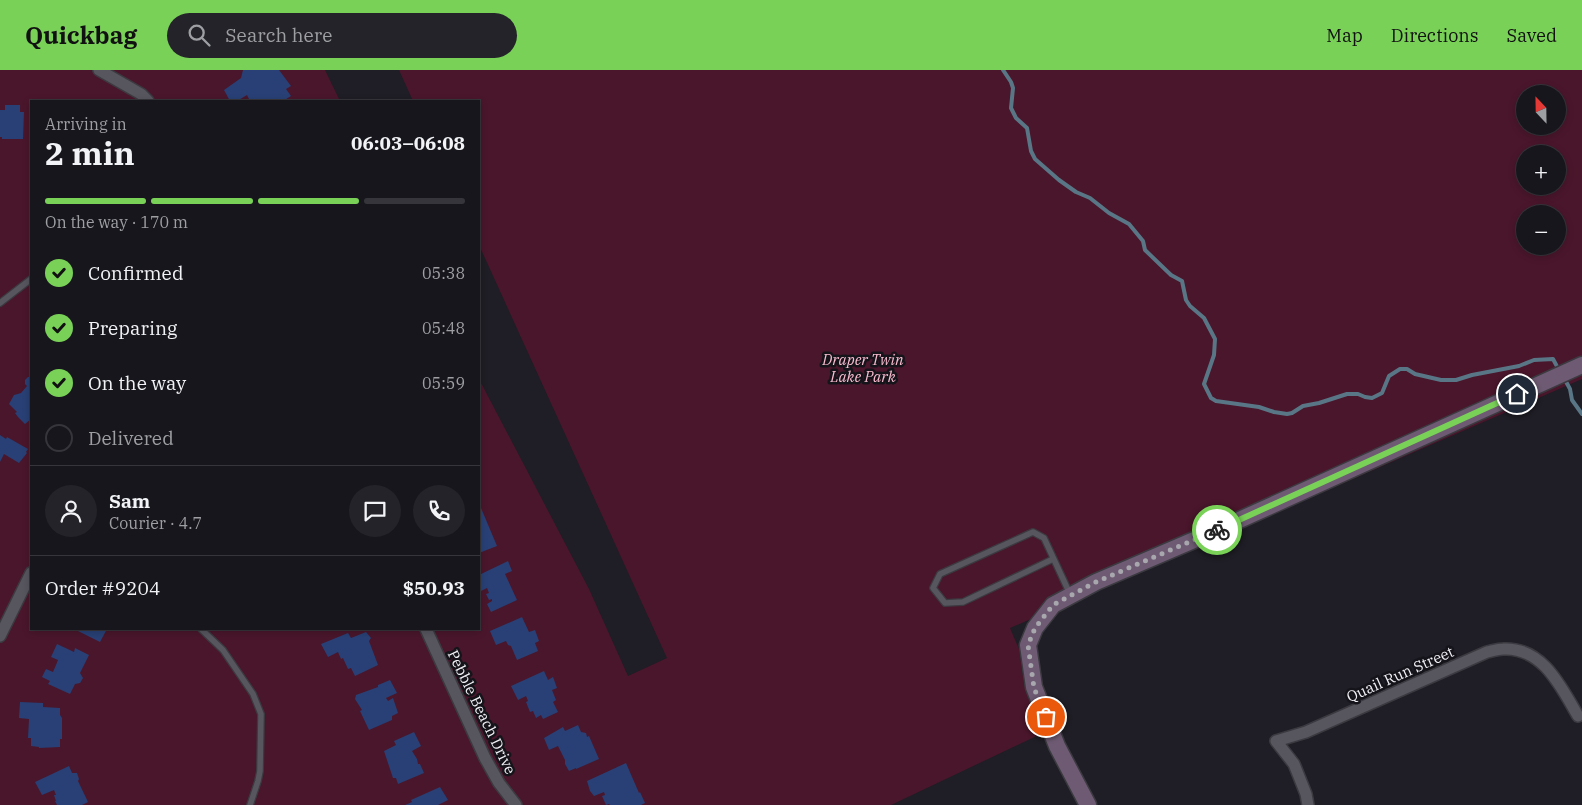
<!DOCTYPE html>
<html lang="en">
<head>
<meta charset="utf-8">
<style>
  :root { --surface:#17161c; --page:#242329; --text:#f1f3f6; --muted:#9e9fa3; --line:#36353b; --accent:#79d158 }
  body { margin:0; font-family:"IBM Plex Serif",serif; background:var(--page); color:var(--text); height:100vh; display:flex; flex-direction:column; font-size:19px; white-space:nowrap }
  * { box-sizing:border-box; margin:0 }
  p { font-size:16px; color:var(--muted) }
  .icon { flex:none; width:28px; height:28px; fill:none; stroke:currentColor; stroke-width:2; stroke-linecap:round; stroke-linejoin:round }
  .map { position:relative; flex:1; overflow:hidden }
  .panel { position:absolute; left:30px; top:30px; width:450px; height:530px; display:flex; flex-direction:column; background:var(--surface); border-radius:0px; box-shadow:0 2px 8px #0003,0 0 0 1px var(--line) }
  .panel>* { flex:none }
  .needle { width:32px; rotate:338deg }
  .controls { position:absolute; left:1516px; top:15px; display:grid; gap:10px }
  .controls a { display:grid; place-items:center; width:50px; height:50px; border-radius:50%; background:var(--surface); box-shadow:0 2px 8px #0003,0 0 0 1px var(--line); font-size:25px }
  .pin { position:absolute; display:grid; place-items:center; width:42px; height:42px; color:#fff; margin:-21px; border:2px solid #fff; border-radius:50%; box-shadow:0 1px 5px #0007 }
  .courier { position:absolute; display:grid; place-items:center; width:50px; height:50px; margin:-25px; border:4px solid #79d158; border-radius:50%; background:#fff; color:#222; box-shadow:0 1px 6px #0007 }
  .summary em { font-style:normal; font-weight:700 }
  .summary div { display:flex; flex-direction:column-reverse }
  .summary { display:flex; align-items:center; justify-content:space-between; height:85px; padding:0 15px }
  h1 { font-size:32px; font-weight:700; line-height:38px }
  .bar { display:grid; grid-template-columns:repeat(4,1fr); gap:8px 5px; align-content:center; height:60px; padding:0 15px }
  .bar i { height:6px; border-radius:4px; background:var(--line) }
  .bar .current { background:var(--accent) }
  .bar p { grid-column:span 4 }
  .line { display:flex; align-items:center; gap:12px; padding:0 15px; border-top:1px solid var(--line) }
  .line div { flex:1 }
  .round { display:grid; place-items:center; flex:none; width:52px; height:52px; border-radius:26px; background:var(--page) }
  ol { padding:0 15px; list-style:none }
  li { display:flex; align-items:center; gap:15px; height:55px }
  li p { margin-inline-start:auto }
  li .icon { padding:5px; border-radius:50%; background:var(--accent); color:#111; stroke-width:4 }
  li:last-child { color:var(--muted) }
  li i { width:28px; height:28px; border:2px solid var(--line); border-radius:50% }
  header { display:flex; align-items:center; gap:30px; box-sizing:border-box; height:70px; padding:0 25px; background:var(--accent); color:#111 }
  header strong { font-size:24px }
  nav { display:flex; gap:28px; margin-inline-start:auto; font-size:18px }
  .search { width:350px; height:45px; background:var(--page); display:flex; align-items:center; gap:12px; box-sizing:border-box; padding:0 18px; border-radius:28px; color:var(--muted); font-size:19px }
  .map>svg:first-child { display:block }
  .green { fill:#4a162b; fill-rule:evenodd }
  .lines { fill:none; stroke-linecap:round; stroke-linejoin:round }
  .stream { stroke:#597686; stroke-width:4 }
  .building { fill:#284075 }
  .lane-casing { stroke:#3c3a41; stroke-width:8 }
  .street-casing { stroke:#3c3a41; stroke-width:14 }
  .secondary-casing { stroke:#3c3a41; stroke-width:19 }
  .lane { stroke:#57555e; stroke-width:5.5 }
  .street { stroke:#57555e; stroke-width:11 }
  .secondary { stroke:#6e5b73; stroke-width:16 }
  .done { stroke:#a8a7ae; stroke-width:5; stroke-dasharray:0 9 }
  .route { stroke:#79d158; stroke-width:6 }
  .labels { text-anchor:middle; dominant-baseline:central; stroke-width:5; stroke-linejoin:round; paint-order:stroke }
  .park-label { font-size:15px; font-style:italic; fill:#fbbdd0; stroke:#15141b }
  .street-label { font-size:15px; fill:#f2f1f7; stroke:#15141b }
</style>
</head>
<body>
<header>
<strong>Quickbag</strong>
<div class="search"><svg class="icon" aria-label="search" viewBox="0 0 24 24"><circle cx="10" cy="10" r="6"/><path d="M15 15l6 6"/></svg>Search here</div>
<nav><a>Map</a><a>Directions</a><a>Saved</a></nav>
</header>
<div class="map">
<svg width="1582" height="735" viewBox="0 0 1582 735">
  <rect width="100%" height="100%" fill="#1f1d25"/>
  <path class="green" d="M0,0H325L340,31H31V559H479V309L589,519L628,606L667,588L479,175V31H413L399,0H1582V309L1010,558L1019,579L1024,614L1047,661L891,735H0ZM1525,24H1558V56H1525ZM1525,84H1558V116H1525ZM1525,144H1558V176H1525Z"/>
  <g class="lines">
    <g class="stream">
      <path d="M1003,0L1011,12L1013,18L1011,38L1016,48L1027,58L1031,81L1035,89L1059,110L1076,122L1090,128L1109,143L1129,154L1143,171L1145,180L1171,205L1182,211L1186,230L1190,236L1204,248L1215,269L1214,285L1204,314L1211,328L1216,331L1259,337L1274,342L1287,344L1292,343L1303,336L1319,333L1347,324H1358L1365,327L1372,328L1382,323L1389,306L1400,299H1407L1415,304L1441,310H1456L1472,305L1519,296L1534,290L1553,289L1560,302"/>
      <path d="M1564,308L1570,319L1572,330L1582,344"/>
    </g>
  </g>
  <g class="building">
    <path d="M243,0H279L291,16L286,19L291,26L283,31H250L247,25L237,31H230L224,20L241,8Z"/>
    <path d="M5,35H20V42H24L23,69H2V67H0V40H5Z"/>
    <path d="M28,307H31V349L25,354L18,347L15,343L17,342L9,334L14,325L21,323L27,316L25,314V310Z"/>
    <path d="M0,365L6,369L7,367L28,379L26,382L27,383L19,393L4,384L0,392Z"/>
    <path d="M481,438L497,476L479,483V439Z"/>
    <path d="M508,491L512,501L505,504L517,530L491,542L487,534L492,531V529L489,530L486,524L489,523L487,518L479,522V505Z"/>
    <path d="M522,547L529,562L535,560L539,571L535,573L538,581L517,590L511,576L508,575L506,571L496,575L490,561Z"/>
    <path d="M74,559H107L100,572Z"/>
    <path d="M366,562L371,568L369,571L378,595L355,606L351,598L348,599L343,588L341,589L338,582L328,587L321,574L348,563L351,568Z"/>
    <path d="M57,574L74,582L75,578L89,585L80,603L83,608L80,613L75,614L70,624L48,614L50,611L42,607L46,599L53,602L56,595L58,590L51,587Z"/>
    <path d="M544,601L548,610L553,607L557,618L552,620L556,630L553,632L558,642L543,649L541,645L536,648L533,641L530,642L526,632L528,631L526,626L518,630L511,616Z"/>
    <path d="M390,610L397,623L386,628L388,631L393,628L398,643L392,646V650L369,660L360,641L362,640L355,629L356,625L378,617V615Z"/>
    <path d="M20,632L43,633V637L60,638V645L62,648V669H60V677L39,678V677L31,676V668H28L29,649L19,648Z"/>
    <path d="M578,655L581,662L586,663L587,667L589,666L599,689L576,699V698L569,701L565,694V690L558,676L549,680L544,668L563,657L565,661Z"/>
    <path d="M414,662L421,676L412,681L417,689L418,694H420L424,703L398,714L396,708H393L384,681L396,675L394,671Z"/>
    <path d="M626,693L639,723L640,722L645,733L641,735H610L609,734L606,735L602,726L605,725L604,722L594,726L590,721L587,711Z"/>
    <path d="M69,696L72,703H77L79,709L78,711L88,732L82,735H57L55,731H56L54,725H56L54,720L42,725L35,712Z"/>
    <path d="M440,717L448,730L438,735H405L412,732L411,730Z"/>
  </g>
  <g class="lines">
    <g class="lane-casing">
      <g id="lane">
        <path d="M0,233L31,209"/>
        <path d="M1053,489L963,532L945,533L933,518L940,504L1033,462L1044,468L1070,524"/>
        <path d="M201,559L223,580L253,624L261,644L260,701L258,711L250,735"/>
      </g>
    </g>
    <g class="street-casing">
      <g id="street">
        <path d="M99,0L141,24L148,31"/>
        <path d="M426,559L485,688L499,713L516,735"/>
        <path d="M0,566L31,503"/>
        <path d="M1308,735L1306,724L1294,694L1276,671L1306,662L1487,582C1492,581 1498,579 1503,579C1543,577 1561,617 1578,646"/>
      </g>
    </g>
    <g class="secondary-casing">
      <path id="secondary" d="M1088,735L1057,676L1034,617L1028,575L1035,558L1053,535L1096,512L1215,461L1582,295"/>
    </g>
    <use href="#lane" class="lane"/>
    <use href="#street" class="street"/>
    <use href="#secondary" class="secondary"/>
  </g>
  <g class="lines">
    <path class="done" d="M1046,647L1034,618L1028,575L1035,558L1053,535L1096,512L1217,460"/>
    <path class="route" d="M1217,460L1517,324"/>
  </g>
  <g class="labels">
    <g class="park-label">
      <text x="863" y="289">Draper Twin<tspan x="863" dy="17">Lake Park</tspan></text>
    </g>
    <g class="street-label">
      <text transform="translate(1400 604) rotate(-24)">Quail Run Street</text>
      <text transform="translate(482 642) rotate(64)">Pebble Beach Drive</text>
    </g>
  </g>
</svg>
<div class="controls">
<a><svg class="needle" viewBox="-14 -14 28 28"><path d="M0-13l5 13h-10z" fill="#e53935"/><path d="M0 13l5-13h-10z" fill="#9e9fa3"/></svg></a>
<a>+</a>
<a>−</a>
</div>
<div class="pin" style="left:1046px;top:647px;background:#ea580c"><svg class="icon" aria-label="bag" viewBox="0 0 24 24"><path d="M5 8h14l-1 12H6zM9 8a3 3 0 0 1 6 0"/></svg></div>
<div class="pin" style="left:1517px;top:324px;background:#1f2937"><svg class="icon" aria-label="home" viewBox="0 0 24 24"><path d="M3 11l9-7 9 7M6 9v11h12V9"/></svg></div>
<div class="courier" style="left:1217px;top:460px"><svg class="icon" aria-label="bike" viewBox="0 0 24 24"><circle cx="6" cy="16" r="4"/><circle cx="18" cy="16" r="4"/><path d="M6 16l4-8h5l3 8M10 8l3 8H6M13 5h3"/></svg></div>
<section class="panel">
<div class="summary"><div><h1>2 min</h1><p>Arriving in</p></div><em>06:03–06:08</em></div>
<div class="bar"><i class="current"></i><i class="current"></i><i class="current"></i><i></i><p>On the way · 170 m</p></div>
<ol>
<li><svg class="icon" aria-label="check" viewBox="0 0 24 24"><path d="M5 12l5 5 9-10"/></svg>Confirmed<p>05:38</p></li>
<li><svg class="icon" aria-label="check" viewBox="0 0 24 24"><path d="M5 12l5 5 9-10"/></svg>Preparing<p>05:48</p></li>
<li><svg class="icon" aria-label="check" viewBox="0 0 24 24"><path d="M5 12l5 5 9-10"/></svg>On the way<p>05:59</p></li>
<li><i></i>Delivered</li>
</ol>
<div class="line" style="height:90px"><a class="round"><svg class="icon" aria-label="person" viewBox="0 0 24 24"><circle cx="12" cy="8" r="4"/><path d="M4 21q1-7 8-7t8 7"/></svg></a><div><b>Sam</b><p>Courier · 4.7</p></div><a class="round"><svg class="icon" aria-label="chat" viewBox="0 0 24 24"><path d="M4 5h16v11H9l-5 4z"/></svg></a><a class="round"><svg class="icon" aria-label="phone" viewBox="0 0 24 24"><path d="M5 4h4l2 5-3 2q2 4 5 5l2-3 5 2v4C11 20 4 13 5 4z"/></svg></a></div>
<div class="line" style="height:65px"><div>Order #9204</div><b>$50.93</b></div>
</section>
</div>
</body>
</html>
